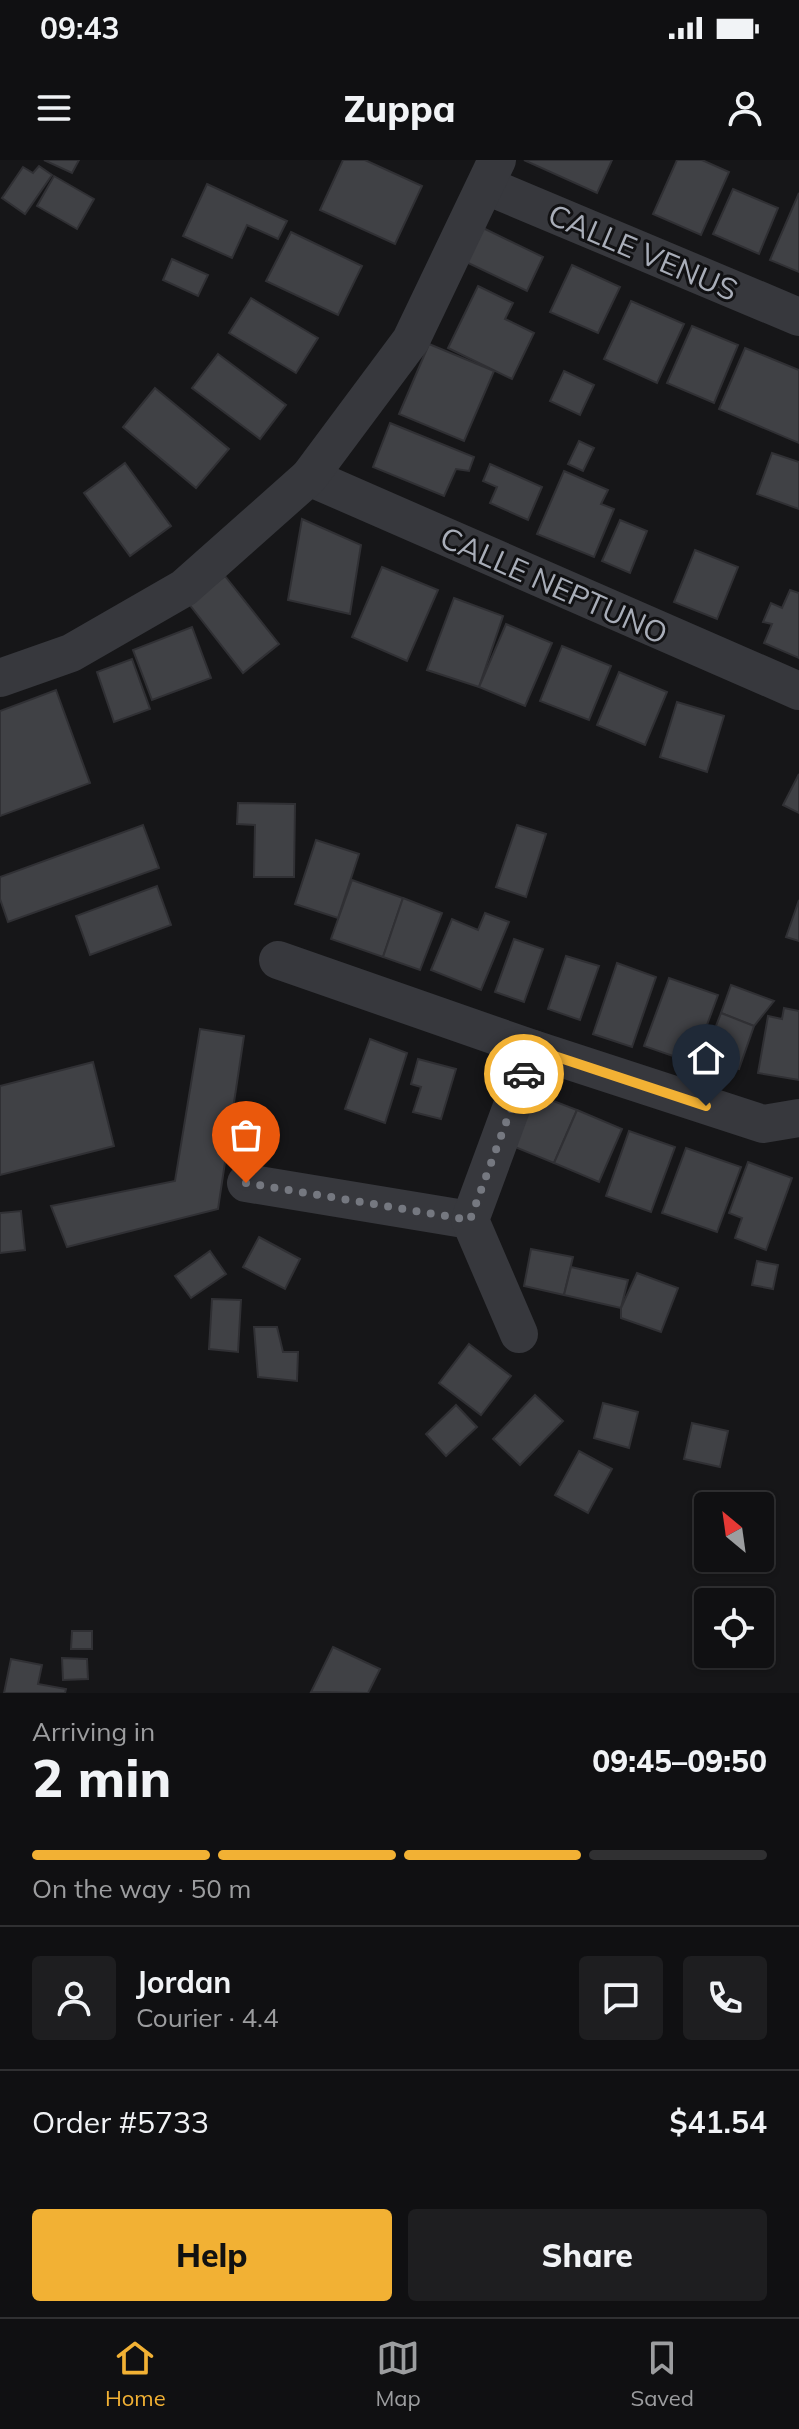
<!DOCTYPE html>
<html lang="en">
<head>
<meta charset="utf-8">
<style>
  :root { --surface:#101012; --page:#1e1e20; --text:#f1f3f6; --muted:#9c9d9f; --line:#303032; --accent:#f2b134 }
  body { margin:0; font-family:Mulish,sans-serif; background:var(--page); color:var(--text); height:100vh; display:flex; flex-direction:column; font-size:30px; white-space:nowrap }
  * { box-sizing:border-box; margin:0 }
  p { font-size:26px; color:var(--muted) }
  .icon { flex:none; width:44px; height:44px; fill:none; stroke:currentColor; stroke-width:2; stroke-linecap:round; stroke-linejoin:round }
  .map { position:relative; height:1533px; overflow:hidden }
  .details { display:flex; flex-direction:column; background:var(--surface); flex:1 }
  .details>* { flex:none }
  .needle { width:52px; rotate:331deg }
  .controls { position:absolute; left:694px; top:1332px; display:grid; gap:16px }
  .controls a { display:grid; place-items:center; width:80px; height:80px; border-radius:8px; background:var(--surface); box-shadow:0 2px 6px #0004,0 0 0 2px var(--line); font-size:40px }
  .pin { position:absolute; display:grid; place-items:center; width:68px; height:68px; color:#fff; margin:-82px -34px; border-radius:50% 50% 50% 0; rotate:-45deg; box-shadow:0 0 8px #0007 }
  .pin .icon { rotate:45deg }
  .courier { position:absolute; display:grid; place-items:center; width:80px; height:80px; margin:-40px; border:6px solid #f2b134; border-radius:50%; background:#fff; color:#222; box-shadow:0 2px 10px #0007 }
  .summary em { font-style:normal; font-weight:800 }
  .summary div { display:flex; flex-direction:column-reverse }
  .summary { display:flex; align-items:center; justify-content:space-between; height:136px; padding:0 32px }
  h1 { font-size:52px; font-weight:800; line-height:60px }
  .bar { display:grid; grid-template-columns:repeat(4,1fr); gap:12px 8px; align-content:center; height:96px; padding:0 32px }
  .bar i { height:10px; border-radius:6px; background:var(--line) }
  .bar .active { background:var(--accent) }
  .bar p { grid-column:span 4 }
  .line { display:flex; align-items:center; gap:20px; padding:0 32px; border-top:2px solid var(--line) }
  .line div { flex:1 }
  .round { display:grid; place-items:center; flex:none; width:84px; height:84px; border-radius:8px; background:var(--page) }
  .button { display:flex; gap:16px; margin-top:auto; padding:16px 32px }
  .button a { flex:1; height:92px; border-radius:8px; background:var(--accent); color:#111; font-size:32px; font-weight:800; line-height:92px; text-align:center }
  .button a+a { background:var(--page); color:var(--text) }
  .status { display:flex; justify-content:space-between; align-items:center; height:56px; padding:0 40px; background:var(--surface); direction:ltr }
  .status svg { height:22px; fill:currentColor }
  header { display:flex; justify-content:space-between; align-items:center; height:104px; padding:0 32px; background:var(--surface); font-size:36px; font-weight:800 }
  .dock { display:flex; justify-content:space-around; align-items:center; height:112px; border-top:2px solid var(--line); background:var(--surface); font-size:22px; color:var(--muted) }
  .dock a { display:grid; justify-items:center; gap:4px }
  .dock .active { color:var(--accent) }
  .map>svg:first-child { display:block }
  .building { fill:#404145; stroke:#303034; stroke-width:2 }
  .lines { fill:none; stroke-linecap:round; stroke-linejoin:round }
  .minor { stroke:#37383d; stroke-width:38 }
  .done { stroke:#757880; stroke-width:8; stroke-dasharray:0 14.4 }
  .route { stroke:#f2b134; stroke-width:10 }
  .labels { text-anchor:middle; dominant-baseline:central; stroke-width:6; stroke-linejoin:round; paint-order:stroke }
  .street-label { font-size:30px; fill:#a8adb8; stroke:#111113 }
</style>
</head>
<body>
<div class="status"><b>09:43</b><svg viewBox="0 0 49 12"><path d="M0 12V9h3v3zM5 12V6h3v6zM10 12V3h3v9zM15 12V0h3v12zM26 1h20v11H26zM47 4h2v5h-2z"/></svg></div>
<header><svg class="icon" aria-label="menu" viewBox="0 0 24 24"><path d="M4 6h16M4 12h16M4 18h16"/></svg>Zuppa<svg class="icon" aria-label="person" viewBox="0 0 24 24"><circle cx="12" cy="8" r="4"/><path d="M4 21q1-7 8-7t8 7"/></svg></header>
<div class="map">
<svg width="799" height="1533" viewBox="0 0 799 1533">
  <rect width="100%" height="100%" fill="#161618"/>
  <g class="building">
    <path d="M44,0H79L72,13Z"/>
    <path d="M343,0H365L422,26L395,84L320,50Z"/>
    <path d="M524,0H612L597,33Z"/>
    <path d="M677,0H702L729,12L701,75L653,54Z"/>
    <path d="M39,6L52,15L25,54L2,38L23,7L33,13Z"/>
    <path d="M54,16L94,39L77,69L37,46Z"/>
    <path d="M207,24L287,61L278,79L247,65L232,98L183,76Z"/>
    <path d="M733,29L778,48L759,94L713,74Z"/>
    <path d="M799,33V112L770,100Z"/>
    <path d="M481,67L543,97L527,131L464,101Z"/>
    <path d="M291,72L362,106L338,155L266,121Z"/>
    <path d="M172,99L208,115L198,136L163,120Z"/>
    <path d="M572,105L620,127L598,173L550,152Z"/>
    <path d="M478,126L513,143L505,159L534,173L512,219L448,188Z"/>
    <path d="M251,138L318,178L296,213L229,173Z"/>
    <path d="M631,141L684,164L657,223L604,199Z"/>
    <path d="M692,166L738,185L714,243L667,223Z"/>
    <path d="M429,184L494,211L464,281L399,254Z"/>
    <path d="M745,188L799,210V283L719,249Z"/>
    <path d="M218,194L286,245L260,279L192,228Z"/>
    <path d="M564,211L594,225L580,255L550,241Z"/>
    <path d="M155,228L229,289L196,328L123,267Z"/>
    <path d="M390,263L474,297L469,311L456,309L444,336L373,307Z"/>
    <path d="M579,281L594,288L583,311L568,304Z"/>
    <path d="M772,293L799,302V349L757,334Z"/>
    <path d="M125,303L171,366L130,396L84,333Z"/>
    <path d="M490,304L542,327L528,360L490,343L497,327L483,321Z"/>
    <path d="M564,311L608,330L601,344L614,349L594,397L537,374Z"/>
    <path d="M302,359L361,385L350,454L288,440Z"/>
    <path d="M620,360L647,371L630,413L602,401Z"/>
    <path d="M695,390L738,407L717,459L674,442Z"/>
    <path d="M382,407L438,430L407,501L352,477Z"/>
    <path d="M225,416L279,484L243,513L189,444Z"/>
    <path d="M790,430L799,433V498L764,483L772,464L763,462L771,443L782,448Z"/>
    <path d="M454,438L503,456L479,527L427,510Z"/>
    <path d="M506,464L552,483L525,546L479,527Z"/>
    <path d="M192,467L211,518L152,540L133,490Z"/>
    <path d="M562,486L611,506L589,560L540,541Z"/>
    <path d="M132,499L150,549L114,562L97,512Z"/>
    <path d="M619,512L667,532L645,585L597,565Z"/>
    <path d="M56,530L90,623L0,656V551Z"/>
    <path d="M677,542L724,556L707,612L660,597Z"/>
    <path d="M799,614V653L783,645Z"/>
    <path d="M238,643L295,644L294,717H254L255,665L237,664Z"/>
    <path d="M143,665L159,708L8,762L0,739V717Z"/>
    <path d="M517,665L546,674L526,737L496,727Z"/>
    <path d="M316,680L359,694L338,758L295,744Z"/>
    <path d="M352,720L403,738L383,797L331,779Z"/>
    <path d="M157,726L171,765L90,795L76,756Z"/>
    <path d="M403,738L442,753L420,810L383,797Z"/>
    <path d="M799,740V781L786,777Z"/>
    <path d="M485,753L509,762L481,830L431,810L452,759L478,770Z"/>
    <path d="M514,779L543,789L524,842L495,832Z"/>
    <path d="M566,796L599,806L580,860L548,849Z"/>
    <path d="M617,803L656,817L632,887L593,874Z"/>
    <path d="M669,818L718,835L693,903L644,886Z"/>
    <path d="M731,825L774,841L754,866L721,853Z"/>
    <path d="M784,848L799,851V920L758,913L768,856L782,859Z"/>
    <path d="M721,853L754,866L739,909L704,897Z"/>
    <path d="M200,869L244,876L218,1049L67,1087L51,1046L175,1021Z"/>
    <path d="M370,879L407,893L385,963L345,949Z"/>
    <path d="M418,899L456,909L441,959L413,952L421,927L411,924Z"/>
    <path d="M93,902L114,986L0,1015V926Z"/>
    <path d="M530,932L577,950L554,1003L510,985Z"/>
    <path d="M577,950L622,969L599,1022L554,1003Z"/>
    <path d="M629,971L675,987L651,1052L606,1036Z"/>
    <path d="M686,988L741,1007L717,1072L662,1053Z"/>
    <path d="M748,1002L792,1018L766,1090L735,1078L742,1058L729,1053Z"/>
    <path d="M21,1051L25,1090L0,1093V1053Z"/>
    <path d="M259,1077L300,1099L285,1129L243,1107Z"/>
    <path d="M531,1089L573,1097L564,1135L524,1126Z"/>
    <path d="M210,1091L226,1114L191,1138L175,1116Z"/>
    <path d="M757,1101L778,1105L773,1129L752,1125Z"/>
    <path d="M571,1107L628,1120L621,1148L564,1135Z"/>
    <path d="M637,1113L678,1128L661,1172L621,1158V1148Z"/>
    <path d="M212,1139L241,1140L238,1192L209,1189Z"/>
    <path d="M254,1167H277L283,1192H298L297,1221L258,1217Z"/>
    <path d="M469,1184L511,1216L481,1255L439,1223Z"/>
    <path d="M535,1235L563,1261L520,1305L493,1279Z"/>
    <path d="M603,1243L638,1252L629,1288L594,1278Z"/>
    <path d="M456,1245L477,1267L446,1296L426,1274Z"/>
    <path d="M692,1263L728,1271L720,1307L684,1299Z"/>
    <path d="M579,1291L612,1309L588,1353L555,1335Z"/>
    <path d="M72,1471H92V1489H71Z"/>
    <path d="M333,1487L380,1509L368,1533L311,1532Z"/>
    <path d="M62,1498L87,1499L88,1519L63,1520Z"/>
    <path d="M11,1499L42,1505L38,1524L66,1529L65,1533H4Z"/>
  </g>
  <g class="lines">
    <g class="minor">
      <path d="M487,26L799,157"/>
      <path d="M309,317L799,531"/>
      <path d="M0,518L71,493L184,428L309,317L411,180L497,0"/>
      <path d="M278,800L533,889L763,964L799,958"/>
      <path d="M246,1023L470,1060"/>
      <path d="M519,1174L470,1060L533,889"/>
    </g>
  </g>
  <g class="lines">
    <path class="done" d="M246,1023L470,1060L524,914"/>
    <path class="route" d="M524,914L533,889L706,946"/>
  </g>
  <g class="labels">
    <g class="street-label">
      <text transform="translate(643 92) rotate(23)">CALLE VENUS</text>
      <text transform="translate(554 425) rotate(24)">CALLE NEPTUNO</text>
    </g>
  </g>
</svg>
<div class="controls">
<a><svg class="needle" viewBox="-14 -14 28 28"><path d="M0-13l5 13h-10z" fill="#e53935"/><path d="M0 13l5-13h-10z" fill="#9c9d9f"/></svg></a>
<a><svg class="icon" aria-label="locate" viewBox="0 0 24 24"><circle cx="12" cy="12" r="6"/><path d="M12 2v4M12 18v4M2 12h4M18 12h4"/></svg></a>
</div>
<div class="pin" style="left:246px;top:1023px;background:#ea580c"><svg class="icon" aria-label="bag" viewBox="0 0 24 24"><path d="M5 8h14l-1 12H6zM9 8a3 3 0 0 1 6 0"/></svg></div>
<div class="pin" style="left:706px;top:946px;background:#1f2937"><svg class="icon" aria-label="home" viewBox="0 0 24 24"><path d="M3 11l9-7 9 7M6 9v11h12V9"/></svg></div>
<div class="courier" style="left:524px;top:914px"><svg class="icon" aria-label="car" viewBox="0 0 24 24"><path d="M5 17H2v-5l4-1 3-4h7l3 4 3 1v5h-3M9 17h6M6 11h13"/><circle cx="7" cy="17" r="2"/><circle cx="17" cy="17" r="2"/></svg></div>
</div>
<section class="details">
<div class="summary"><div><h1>2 min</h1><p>Arriving in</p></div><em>09:45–09:50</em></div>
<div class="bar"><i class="active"></i><i class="active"></i><i class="active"></i><i></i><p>On the way · 50 m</p></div>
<div class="line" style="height:144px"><a class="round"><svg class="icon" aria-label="person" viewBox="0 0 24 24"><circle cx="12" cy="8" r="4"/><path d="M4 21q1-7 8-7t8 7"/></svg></a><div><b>Jordan</b><p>Courier · 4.4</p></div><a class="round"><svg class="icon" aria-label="chat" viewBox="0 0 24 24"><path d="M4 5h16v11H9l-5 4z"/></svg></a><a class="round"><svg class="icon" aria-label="phone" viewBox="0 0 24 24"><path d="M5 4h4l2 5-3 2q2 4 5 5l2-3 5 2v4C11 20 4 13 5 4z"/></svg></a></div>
<div class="line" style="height:104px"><div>Order #5733</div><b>$41.54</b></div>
<div class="button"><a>Help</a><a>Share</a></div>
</section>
<nav class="dock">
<a class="active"><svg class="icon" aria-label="home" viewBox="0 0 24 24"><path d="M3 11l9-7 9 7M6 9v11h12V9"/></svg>Home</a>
<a><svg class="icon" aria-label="map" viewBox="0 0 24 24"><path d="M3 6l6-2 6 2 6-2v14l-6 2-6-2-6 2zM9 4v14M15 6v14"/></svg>Map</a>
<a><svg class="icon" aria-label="saved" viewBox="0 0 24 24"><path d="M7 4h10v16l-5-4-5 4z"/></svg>Saved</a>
</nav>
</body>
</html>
